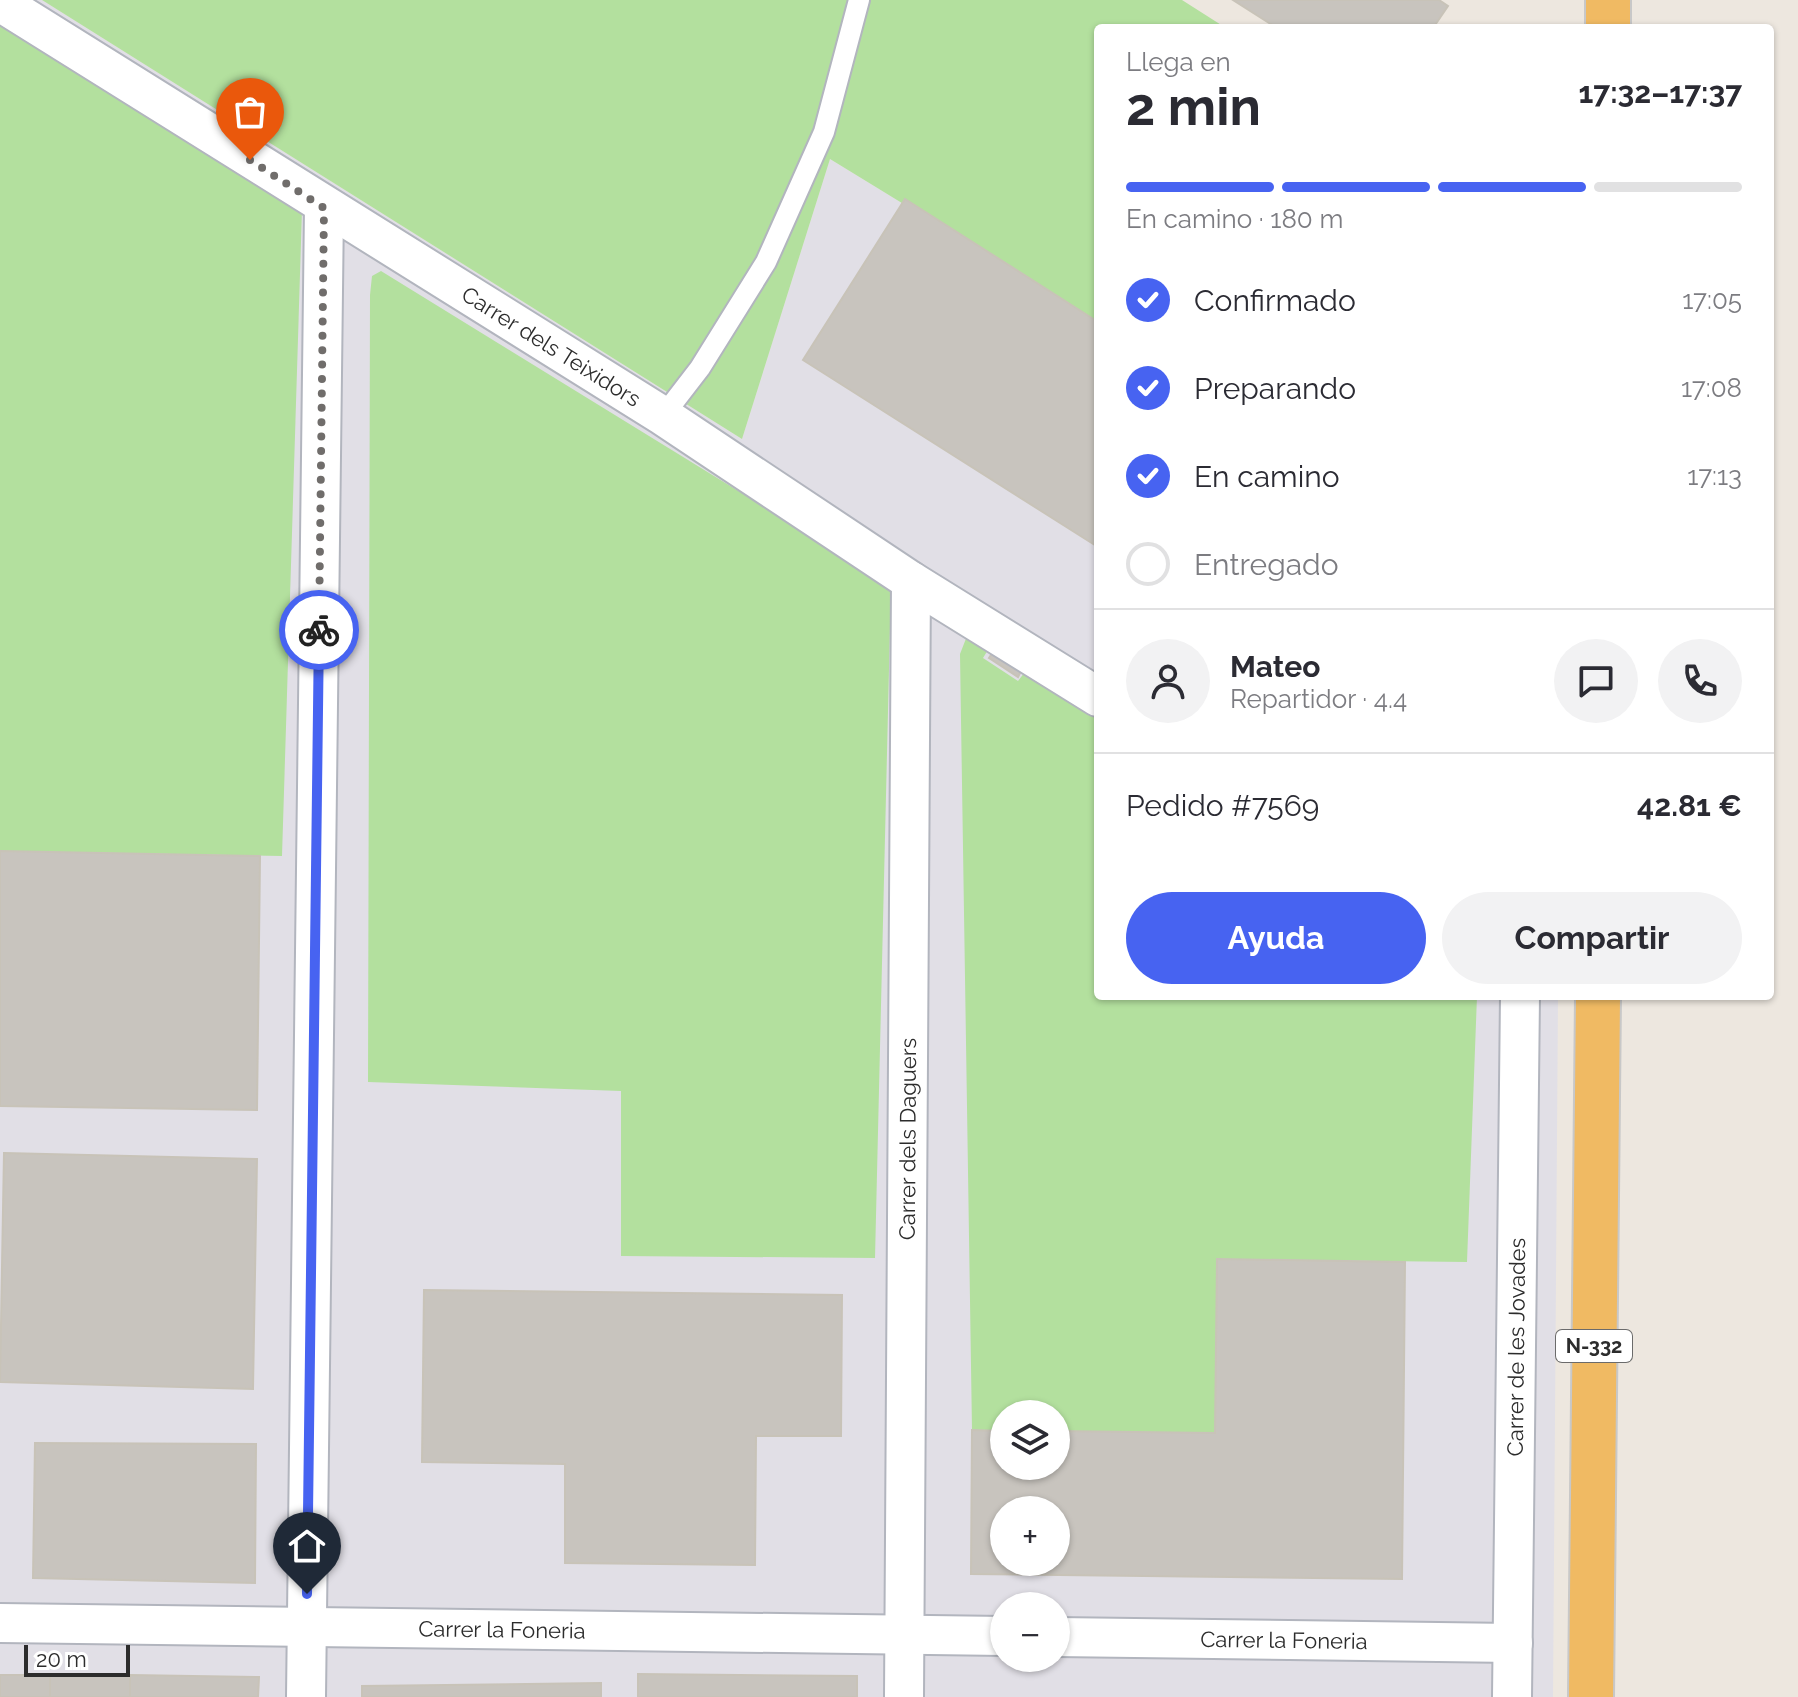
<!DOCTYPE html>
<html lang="es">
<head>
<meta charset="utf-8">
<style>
  :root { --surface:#fff; --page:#f2f2f3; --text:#2b2b33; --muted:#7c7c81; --line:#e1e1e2; --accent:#4763f1 }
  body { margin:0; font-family:Raleway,sans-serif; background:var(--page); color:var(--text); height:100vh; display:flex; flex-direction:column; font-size:30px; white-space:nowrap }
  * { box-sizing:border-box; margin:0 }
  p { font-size:26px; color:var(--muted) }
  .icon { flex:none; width:44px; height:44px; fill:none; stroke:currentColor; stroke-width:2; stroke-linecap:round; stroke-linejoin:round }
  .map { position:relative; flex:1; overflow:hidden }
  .side { position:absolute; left:1094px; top:24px; width:680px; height:976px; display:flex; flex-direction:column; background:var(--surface); border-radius:8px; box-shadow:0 2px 6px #0004 }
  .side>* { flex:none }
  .buttons { position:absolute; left:990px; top:1400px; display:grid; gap:16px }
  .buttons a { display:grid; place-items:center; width:80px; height:80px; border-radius:50%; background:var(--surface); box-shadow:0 2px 6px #0004; font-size:40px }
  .scale { position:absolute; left:24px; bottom:20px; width:106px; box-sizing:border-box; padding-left:8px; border:4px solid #2c2c2c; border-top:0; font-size:22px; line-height:28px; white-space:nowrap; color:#2c2c2c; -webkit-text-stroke:6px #fff; paint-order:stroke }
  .pin { position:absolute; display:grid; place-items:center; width:68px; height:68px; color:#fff; margin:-82px -34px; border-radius:50% 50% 50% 0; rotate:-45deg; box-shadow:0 0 8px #0007 }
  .pin .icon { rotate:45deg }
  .courier { position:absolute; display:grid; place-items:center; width:80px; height:80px; margin:-40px; border:6px solid #4763f1; border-radius:50%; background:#fff; color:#222; box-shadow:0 2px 10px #0007 }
  .head em { font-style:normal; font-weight:700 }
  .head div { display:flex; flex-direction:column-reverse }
  .head { display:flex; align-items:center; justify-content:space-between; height:136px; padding:0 32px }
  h1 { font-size:52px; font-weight:700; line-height:60px }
  .bar { display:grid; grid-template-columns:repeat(4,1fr); gap:12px 8px; align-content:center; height:96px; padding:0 32px }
  .bar i { height:10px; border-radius:6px; background:var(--line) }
  .bar .current { background:var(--accent) }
  .bar p { grid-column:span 4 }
  .line { display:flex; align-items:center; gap:20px; padding:0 32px; border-top:2px solid var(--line) }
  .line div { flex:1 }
  .round { display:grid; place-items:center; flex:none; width:84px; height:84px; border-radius:42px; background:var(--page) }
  ol { padding:0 32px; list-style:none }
  li { display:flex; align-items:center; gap:24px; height:88px }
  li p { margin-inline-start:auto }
  li .icon { padding:8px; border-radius:50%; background:var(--accent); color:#fff; stroke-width:4 }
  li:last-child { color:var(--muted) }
  li i { width:44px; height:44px; border:4px solid var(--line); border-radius:50% }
  .action { display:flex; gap:16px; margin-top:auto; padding:16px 32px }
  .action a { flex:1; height:92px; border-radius:48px; background:var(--accent); color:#fff; font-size:32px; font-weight:700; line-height:92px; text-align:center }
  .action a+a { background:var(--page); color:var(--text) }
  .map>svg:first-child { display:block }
  .industrial { fill:#e1dfe6; fill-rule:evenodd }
  .green { fill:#b3e09e }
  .building { fill:#c8c4be; stroke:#c8c3b8; stroke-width:2; fill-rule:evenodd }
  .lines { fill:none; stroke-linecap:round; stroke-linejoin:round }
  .service-casing { stroke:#b2b5be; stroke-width:24 }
  .minor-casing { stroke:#b2b5be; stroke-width:42 }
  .trunk-casing { stroke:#c8c8c8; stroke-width:48 }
  .service { stroke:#fff; stroke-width:20 }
  .minor { stroke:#fff; stroke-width:38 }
  .trunk { stroke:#f0ba63; stroke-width:44 }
  .done { stroke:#706d6b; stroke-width:8; stroke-dasharray:0 14.4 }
  .route { stroke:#4763f1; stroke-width:10 }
  .labels { text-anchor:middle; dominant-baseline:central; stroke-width:8; stroke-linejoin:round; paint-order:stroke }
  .shield { fill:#fff; stroke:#6b6b6b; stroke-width:2 }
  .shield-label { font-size:20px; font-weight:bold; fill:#2c2c2c }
  .street-label { font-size:22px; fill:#2c2c2c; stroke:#fff }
</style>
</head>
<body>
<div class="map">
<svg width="1798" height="1697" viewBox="0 0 1798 1697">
  <rect width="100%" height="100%" fill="#ede7df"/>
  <path class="industrial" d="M0,0H42L742,439L830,159L1098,323V996H1558L1553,1697H0ZM1004,1414H1056V1466H1004ZM1004,1510H1056V1562H1004ZM1004,1606H1056V1658H1004Z"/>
  <g class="green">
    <path d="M42,0H1182L1226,28H1098V323L830,159L742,439Z"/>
    <path d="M0,19L302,209L282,856L0,851Z"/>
    <path d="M381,271L891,585L875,1258L621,1256V1091L368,1082L370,295L372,276Z"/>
    <path d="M967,636L991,645L983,658L1018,681L1028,668L1098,713V996H1477L1467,1262L1217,1259L1215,1433L1056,1431V1414H1004V1431L972,1430L960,654Z"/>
  </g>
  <g class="building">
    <path d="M1233,0H1439L1448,6L1433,28H1277Z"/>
    <path d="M905,199L1098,322V547L803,360Z"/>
    <path d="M995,649L1023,667L1018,677L989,658Z"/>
    <path d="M0,851L260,856L257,1110L0,1106Z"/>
    <path d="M4,1153L257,1159L253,1389L0,1382Z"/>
    <path d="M1217,1259L1405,1262L1402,1579L971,1574L972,1430L1004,1431V1466H1056V1431L1215,1433ZM1004,1510H1056V1562H1004Z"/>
    <path d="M424,1290L842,1295L841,1436H756L755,1565L565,1563V1464L422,1462Z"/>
    <path d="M35,1443L256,1444L255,1583L33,1578Z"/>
    <path d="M638,1674L857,1676V1697H638Z"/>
    <rect x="0" y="1675" width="50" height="22"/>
    <rect x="50" y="1675" width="80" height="22"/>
    <path d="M130,1675L259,1677L258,1697H130Z"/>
    <path d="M601,1683V1697H362V1686Z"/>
  </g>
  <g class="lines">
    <g class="service-casing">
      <path id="service" d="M663,416L700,368L766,262L824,132L859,0"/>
    </g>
    <g class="minor-casing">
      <g id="minor">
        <path id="s1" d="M0,2L663,416L911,581L1098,697"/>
        <path id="s2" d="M0,1623L1004,1636"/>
        <path id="s3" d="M1056,1637L1513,1643"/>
        <path d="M306,1697L324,208"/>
        <path id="s4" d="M904,1697L911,581"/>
        <path id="s5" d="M1512,1697L1520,996"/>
      </g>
    </g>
    <g class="trunk-casing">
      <g id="trunk">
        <path d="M1608,28V0"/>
        <path d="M1591,1697L1598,996"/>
      </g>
    </g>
    <use href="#service" class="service"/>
    <use href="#minor" class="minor"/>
    <use href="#trunk" class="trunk"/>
  </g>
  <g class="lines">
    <path class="done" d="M250,160L324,208L319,630"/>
    <path class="route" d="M307,1594L319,630"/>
  </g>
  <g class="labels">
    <rect class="shield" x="1556" y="1330" width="76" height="32" rx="6"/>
    <g class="shield-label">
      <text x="1594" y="1346">N-332</text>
    </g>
    <g class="street-label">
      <text stroke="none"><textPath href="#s1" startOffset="650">Carrer dels Teixidors</textPath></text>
      <text stroke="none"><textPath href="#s4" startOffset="558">Carrer dels Daguers</textPath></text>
      <text stroke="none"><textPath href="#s5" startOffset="350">Carrer de les Jovades</textPath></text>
      <text stroke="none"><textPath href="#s2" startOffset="502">Carrer la Foneria</textPath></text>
      <text stroke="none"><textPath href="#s3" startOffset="228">Carrer la Foneria</textPath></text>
    </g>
  </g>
</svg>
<div class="buttons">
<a><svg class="icon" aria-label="layers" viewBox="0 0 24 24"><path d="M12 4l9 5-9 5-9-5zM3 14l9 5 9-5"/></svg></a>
<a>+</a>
<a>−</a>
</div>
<div class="scale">20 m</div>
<div class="pin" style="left:250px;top:160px;background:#ea580c"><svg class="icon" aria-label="bag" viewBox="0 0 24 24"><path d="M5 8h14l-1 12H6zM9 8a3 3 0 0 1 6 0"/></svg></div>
<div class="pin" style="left:307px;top:1594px;background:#1f2937"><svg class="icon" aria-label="home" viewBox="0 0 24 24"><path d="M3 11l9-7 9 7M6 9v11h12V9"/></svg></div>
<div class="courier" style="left:319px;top:630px"><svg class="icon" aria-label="bike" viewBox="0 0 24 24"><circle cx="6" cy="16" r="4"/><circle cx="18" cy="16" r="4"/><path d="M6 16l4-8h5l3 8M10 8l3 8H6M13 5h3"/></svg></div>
<section class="side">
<div class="head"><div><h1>2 min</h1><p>Llega en</p></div><em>17:32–17:37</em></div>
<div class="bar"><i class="current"></i><i class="current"></i><i class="current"></i><i></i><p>En camino · 180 m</p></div>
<ol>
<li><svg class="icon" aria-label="check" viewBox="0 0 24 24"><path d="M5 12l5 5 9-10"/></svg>Confirmado<p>17:05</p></li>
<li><svg class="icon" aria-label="check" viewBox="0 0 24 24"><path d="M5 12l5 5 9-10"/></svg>Preparando<p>17:08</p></li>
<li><svg class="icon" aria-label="check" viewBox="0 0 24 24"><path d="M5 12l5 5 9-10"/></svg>En camino<p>17:13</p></li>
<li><i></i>Entregado</li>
</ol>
<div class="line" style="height:144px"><a class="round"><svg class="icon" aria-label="person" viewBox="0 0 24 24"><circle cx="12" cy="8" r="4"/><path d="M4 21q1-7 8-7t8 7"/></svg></a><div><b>Mateo</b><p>Repartidor · 4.4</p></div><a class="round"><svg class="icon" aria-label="chat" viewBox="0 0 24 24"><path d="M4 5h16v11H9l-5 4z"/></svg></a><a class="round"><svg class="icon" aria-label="phone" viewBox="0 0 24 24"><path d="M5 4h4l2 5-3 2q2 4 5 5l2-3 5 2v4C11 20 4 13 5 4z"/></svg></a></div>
<div class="line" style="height:104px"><div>Pedido #7569</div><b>42.81 €</b></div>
<div class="action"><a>Ayuda</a><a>Compartir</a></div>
</section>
</div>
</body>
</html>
